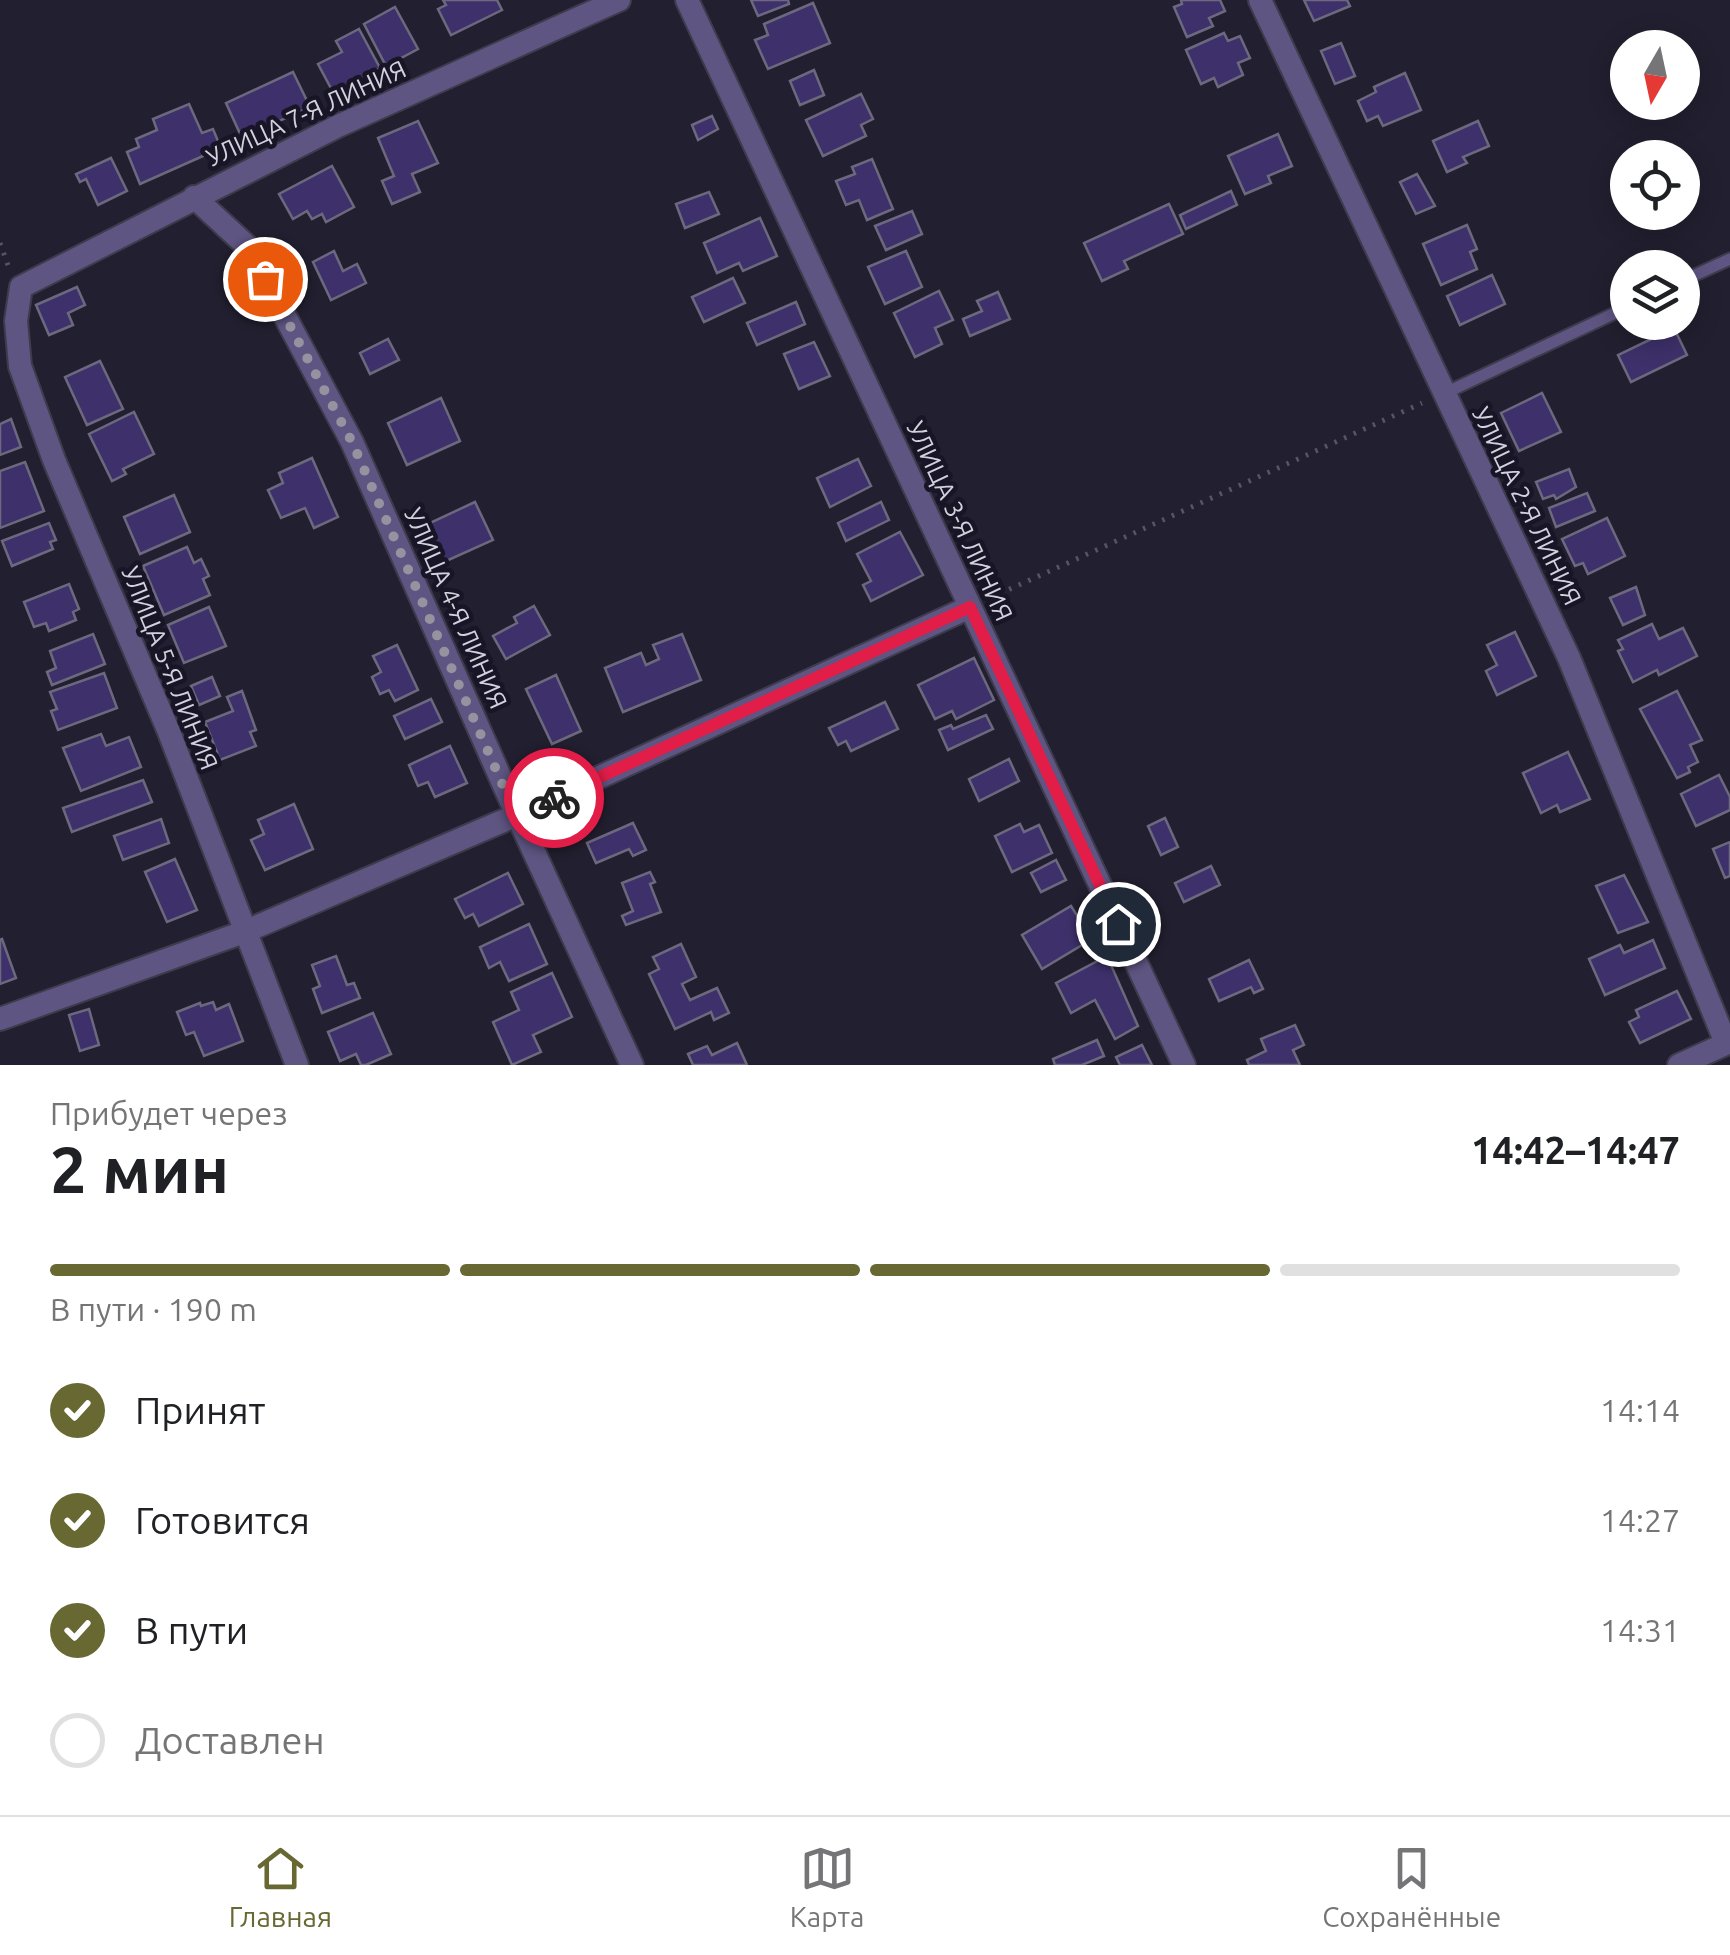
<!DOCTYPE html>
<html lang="ru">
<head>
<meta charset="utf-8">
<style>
  :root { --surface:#fff; --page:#f6f6f6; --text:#202124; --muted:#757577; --line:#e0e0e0; --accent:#676832 }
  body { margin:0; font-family:Ubuntu,sans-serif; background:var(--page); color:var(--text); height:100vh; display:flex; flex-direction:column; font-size:38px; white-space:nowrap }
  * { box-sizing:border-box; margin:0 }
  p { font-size:32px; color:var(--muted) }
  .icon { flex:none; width:55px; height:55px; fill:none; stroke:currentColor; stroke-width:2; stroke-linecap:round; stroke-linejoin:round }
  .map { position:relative; height:1065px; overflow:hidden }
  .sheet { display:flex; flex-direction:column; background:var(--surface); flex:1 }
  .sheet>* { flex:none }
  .needle { width:65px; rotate:189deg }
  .controls { position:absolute; left:1610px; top:30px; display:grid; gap:20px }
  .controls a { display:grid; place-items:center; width:90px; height:90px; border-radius:50%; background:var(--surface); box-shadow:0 5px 25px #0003; font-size:50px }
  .pin { position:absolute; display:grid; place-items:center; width:85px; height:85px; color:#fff; margin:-42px; border:5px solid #fff; border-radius:50%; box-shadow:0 2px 10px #0007 }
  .courier { position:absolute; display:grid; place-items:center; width:100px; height:100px; margin:-50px; border:8px solid #e11d48; border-radius:50%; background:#fff; color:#222; box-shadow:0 2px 12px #0007 }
  .headline em { font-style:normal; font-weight:700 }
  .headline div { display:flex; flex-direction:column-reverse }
  .headline { display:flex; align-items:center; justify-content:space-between; height:170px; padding:0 50px }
  h1 { font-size:65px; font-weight:700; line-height:75px }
  .bar { display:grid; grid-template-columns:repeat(4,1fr); gap:15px 10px; align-content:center; height:120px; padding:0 50px }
  .bar i { height:12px; border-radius:8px; background:var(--line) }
  .bar .current { background:var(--accent) }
  .bar p { grid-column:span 4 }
  ol { padding:0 50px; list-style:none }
  li { display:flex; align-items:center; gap:30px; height:110px }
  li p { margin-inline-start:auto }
  li .icon { padding:10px; border-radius:50%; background:var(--accent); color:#fff; stroke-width:4 }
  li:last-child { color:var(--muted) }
  li i { width:55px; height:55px; border:5px solid var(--line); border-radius:50% }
  .dock { display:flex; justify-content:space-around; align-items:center; height:140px; border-top:2px solid var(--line); background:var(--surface); font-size:28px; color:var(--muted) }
  .dock a { display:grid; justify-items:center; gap:5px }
  .dock .current { color:var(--accent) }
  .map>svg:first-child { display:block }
  .building { fill:#3e306a; stroke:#6c697e; stroke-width:2.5 }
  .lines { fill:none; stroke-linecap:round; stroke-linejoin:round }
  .lane-casing { stroke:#3e3b4c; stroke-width:15 }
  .street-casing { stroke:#3e3b4c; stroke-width:26 }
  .path { stroke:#575464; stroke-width:5; stroke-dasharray:2.5 8; stroke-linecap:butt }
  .lane { stroke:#5e5582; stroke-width:11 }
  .street { stroke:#5e5582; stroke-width:22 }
  .done { stroke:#9593a0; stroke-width:10; stroke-dasharray:0 18 }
  .route { stroke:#e11d48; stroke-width:12 }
  .labels { text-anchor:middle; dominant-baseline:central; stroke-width:9; stroke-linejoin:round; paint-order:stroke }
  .street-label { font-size:25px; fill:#d3d1dd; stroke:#181526 }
</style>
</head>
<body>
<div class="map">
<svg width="1730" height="1065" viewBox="0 0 1730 1065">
  <rect width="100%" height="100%" fill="#221f30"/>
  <g class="building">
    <path d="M443,0H497L502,10L451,35L438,9L446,5Z"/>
    <path d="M751,0H788L789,4L758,16Z"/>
    <path d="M1181,0H1220L1225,11L1209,18L1213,26L1187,37L1174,7L1182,4Z"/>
    <path d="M1304,0H1347L1350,6L1314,21Z"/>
    <path d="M813,3L830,43L768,69L755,40L768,35L764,24Z"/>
    <path d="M395,7L418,49L386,66L364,24Z"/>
    <path d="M359,29L380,68L333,92L318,64L342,52L336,41Z"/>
    <path d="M1224,33L1228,41L1240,36L1250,58L1238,63L1243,75L1218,87L1214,78L1201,84L1186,50Z"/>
    <path d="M1341,43L1355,76L1335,84L1321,51Z"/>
    <path d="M814,70L824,95L800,105L790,81Z"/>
    <path d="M293,72L310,107L242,138L226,103Z"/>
    <path d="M1405,73L1421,110L1383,126L1378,116L1367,121L1358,101L1376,92L1374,87Z"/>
    <path d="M861,94L873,119L861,125L866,136L823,156L806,120Z"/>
    <path d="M189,104L202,133L213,129L221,148L140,184L127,152L139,147L136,139L157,130L153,119Z"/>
    <path d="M712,116L718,129L698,140L692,125Z"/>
    <path d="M418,121L438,163L412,174L420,192L392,204L382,181L394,176L378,138Z"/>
    <path d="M1478,121L1489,146L1463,157L1467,163L1447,172L1433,141Z"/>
    <path d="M1278,134L1292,166L1268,176L1271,183L1245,194L1228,156Z"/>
    <path d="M111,158L127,191L98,205L86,179L80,182L76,174Z"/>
    <path d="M872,159L893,209L867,220L859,200L846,205L836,181L855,174L852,167Z"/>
    <path d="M332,166L354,207L326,222L322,214L312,219L307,211L293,219L279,194Z"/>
    <path d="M1417,174L1435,206L1416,214L1400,182Z"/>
    <path d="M1231,191L1237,205L1186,229L1180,215Z"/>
    <path d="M709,192L719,214L685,228L676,204Z"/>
    <path d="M1169,204L1183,234L1124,261L1128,269L1102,281L1084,243Z"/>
    <path d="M912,211L922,234L886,250L875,226Z"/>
    <path d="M760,218L777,256L743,271L739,263L717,273L704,243Z"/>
    <path d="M1467,225L1477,249L1470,252L1477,269L1441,285L1423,244Z"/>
    <path d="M334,251L343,271L357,264L366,283L331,300L313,262Z"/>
    <path d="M906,251L922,287L885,304L868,267Z"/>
    <path d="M1492,275L1505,304L1460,325L1447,296Z"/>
    <path d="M733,278L745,303L704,322L692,297Z"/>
    <path d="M77,287L85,305L68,313L73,325L49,335L36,305Z"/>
    <path d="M939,291L953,320L935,328L942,344L915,357L894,313Z"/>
    <path d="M998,292L1010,319L970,336L963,319L982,311L977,301Z"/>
    <path d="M796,302L805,324L757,345L747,323Z"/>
    <path d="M1674,328L1687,355L1631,382L1618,355Z"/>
    <path d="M388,339L399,360L370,374L360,353Z"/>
    <path d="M814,342L830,376L799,389L784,354Z"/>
    <path d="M100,361L123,409L87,425L65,377Z"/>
    <path d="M1542,393L1561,432L1519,451L1501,413Z"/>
    <path d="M441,398L460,441L407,465L388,423Z"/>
    <path d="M134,412L154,454L123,469L126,474L112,481L89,434Z"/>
    <path d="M11,419L21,447L0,455V424Z"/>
    <path d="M312,458L338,517L314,528L305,508L281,518L268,490L283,483L279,473Z"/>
    <path d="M858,459L871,486L830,507L817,478Z"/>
    <path d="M25,462L44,511L0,528V471Z"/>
    <path d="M1569,469L1576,487L1556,499L1554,495L1543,499L1536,482Z"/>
    <path d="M1587,493L1595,511L1556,527L1549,508Z"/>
    <path d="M174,495L190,532L140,554L124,517Z"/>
    <path d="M475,502L493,540L435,566L417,529Z"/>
    <path d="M881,502L889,520L846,541L838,523Z"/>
    <path d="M1607,518L1625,556L1588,574L1583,563L1575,566L1562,539Z"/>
    <path d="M49,523L56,540L50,542L53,549L12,566L2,541Z"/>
    <path d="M900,532L923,575L871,601L863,585L871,581L857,554Z"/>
    <path d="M187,547L194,563L201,559L209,576L203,579L210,595L164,615L143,566Z"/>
    <path d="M69,584L79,609L73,612L76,620L49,631L46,623L34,627L24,602Z"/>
    <path d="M1636,587L1645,615L1623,625L1610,598Z"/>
    <path d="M534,606L550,635L506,659L493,636L517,623L514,617Z"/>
    <path d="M209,607L226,646L184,663L168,625Z"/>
    <path d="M1652,624L1659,639L1683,628L1697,656L1659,675L1657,670L1633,682L1618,651L1623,649L1618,640Z"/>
    <path d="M1515,632L1536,676L1497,695L1486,671L1497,665L1487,645Z"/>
    <path d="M93,634L105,664L52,685L47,672L56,668L50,651Z"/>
    <path d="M682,634L701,680L623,712L605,668L641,653L646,665L659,659L653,645Z"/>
    <path d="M397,645L418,690L395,701L389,690L380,694L372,677L381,672L373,656Z"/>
    <path d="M974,658L994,700L956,719L952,711L935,719L918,685Z"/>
    <path d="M104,673L117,708L58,730L51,711L57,709L50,692Z"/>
    <path d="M556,675L581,731L552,744L526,689Z"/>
    <path d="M212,677L220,696L199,705L191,686Z"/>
    <path d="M242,691L256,730L250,732L256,746L220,760L205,722L233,711L227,697Z"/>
    <path d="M1677,691L1702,740L1690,745L1698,762L1688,767L1690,772L1677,778L1640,709Z"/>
    <path d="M431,699L442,722L405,739L394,716Z"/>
    <path d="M885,702L898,729L851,751L846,741L838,745L829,728Z"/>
    <path d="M986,715L993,729L948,750L939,730L951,725L953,729Z"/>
    <path d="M101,734L106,746L129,737L141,767L81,791L63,748Z"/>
    <path d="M450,746L467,783L435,797L428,782L418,786L409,765Z"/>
    <path d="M1568,752L1590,799L1560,812L1557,805L1541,813L1523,773Z"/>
    <path d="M1009,759L1019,781L979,801L969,779Z"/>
    <path d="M1719,775L1730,797V810L1696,826L1681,794Z"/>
    <path d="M143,780L152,802L72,832L63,808Z"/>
    <path d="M294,804L313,849L265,870L251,840L264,834L258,820Z"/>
    <path d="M1165,818L1178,847L1161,855L1148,826Z"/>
    <path d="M161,819L169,843L123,860L114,836Z"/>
    <path d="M633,823L646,850L633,856L629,849L596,863L587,843Z"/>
    <path d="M1020,824L1024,832L1039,825L1052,853L1012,872L995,836Z"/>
    <path d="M1730,842V876L1725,878L1713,849Z"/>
    <path d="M175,859L197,910L167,922L145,872Z"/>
    <path d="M1056,860L1066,880L1041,892L1031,873Z"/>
    <path d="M1211,866L1220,885L1184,902L1175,883Z"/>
    <path d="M650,872L655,882L650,884L661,912L626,925L622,916L633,911L622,883Z"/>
    <path d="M508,873L523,904L479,926L473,914L465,918L455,899Z"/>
    <path d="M1624,875L1648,922L1618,933L1596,886Z"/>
    <path d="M1071,906L1092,939L1042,969L1022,935Z"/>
    <path d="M529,924L547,964L509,981L500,962L489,968L480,947Z"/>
    <path d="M2,939L16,978L0,984V940Z"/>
    <path d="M1653,940L1665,968L1605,995L1589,959L1620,945L1624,953Z"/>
    <path d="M681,944L696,977L682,984L690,1000L717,988L729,1013L714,1020L711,1012L675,1029L649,974L659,969L653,957Z"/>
    <path d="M336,956L347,985L354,983L360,998L322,1013L313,989L320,986L312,965Z"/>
    <path d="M1107,956L1138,1026L1115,1039L1095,1000L1071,1013L1056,983Z"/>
    <path d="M1249,960L1263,989L1254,993L1251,987L1219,1001L1209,979Z"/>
    <path d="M552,973L572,1017L533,1035L541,1052L512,1065L493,1022L519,1010L511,992Z"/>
    <path d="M1677,991L1691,1019L1640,1043L1629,1022L1639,1017L1636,1010Z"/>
    <path d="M213,1002L216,1010L229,1004L243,1041L204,1056L194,1032L186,1035L177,1012L200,1003L201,1006Z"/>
    <path d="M89,1009L99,1045L80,1051L69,1015Z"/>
    <path d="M373,1013L391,1054L366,1065H361L356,1054L340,1061L328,1032Z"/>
    <path d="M1295,1025L1304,1045L1293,1050L1300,1065H1249L1247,1060L1266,1051L1261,1039Z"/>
    <path d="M1097,1040L1104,1056L1082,1065H1055L1053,1059Z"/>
    <path d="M737,1043L747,1065H693L688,1054L707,1046L712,1055Z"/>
    <path d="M1142,1045L1152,1065H1120L1116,1057Z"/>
  </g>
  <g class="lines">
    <g class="lane-casing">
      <g id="lane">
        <path d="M1682,281L1730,259"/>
        <path d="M1443,394L1628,307"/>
      </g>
    </g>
    <g class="street-casing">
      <g id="street">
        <path d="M687,0L1184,1065"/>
        <path d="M1260,0L1569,658L1726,1043"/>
        <path d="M194,197L248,247L352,442L517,815L632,1065"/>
        <path d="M0,1019L244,932L517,815L970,607"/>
        <path d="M297,1065L169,732L54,460L20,366L16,321L21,287L338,126L619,0"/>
        <path d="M1679,1065L1730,1042"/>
      </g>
    </g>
    <g class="path">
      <path d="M0,243L9,268"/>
      <path d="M990,598L1422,403"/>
    </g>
    <use href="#lane" class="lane"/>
    <use href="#street" class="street"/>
  </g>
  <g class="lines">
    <path class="done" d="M265,279L352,442L516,815L554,798"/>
    <path class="route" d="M554,798L970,607L1118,924"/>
  </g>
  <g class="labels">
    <g class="street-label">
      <text transform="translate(306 113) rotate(-25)">УЛИЦА 7-Я ЛИНИЯ</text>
      <text transform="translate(1527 506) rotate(64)">УЛИЦА 2-Я ЛИНИЯ</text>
      <text transform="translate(960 521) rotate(65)">УЛИЦА 3-Я ЛИНИЯ</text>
      <text transform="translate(456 608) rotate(66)">УЛИЦА 4-Я ЛИНИЯ</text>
      <text transform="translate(170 668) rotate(68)">УЛИЦА 5-Я ЛИНИЯ</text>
    </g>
  </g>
</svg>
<div class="controls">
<a><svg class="needle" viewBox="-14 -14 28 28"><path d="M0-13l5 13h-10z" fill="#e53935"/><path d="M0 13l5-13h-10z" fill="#757577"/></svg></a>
<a><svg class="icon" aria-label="locate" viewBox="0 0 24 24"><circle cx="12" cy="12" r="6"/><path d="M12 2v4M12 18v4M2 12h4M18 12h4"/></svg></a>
<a><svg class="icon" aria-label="layers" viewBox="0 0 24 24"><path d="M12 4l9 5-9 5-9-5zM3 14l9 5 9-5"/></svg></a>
</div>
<div class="pin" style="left:265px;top:279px;background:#ea580c"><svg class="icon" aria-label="bag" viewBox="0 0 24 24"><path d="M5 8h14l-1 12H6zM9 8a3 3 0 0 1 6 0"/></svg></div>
<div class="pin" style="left:1118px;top:924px;background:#1f2937"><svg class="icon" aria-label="home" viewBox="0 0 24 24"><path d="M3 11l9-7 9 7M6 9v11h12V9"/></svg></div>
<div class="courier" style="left:554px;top:798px"><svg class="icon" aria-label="bike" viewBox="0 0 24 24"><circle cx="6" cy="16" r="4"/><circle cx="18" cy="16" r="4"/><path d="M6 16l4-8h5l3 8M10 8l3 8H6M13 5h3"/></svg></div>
</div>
<section class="sheet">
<div class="headline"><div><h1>2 мин</h1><p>Прибудет через</p></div><em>14:42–14:47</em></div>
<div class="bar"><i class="current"></i><i class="current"></i><i class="current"></i><i></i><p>В пути · 190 m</p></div>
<ol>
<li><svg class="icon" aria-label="check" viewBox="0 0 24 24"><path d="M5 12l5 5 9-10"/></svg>Принят<p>14:14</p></li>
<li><svg class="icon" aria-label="check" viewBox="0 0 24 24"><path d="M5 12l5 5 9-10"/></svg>Готовится<p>14:27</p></li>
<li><svg class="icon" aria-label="check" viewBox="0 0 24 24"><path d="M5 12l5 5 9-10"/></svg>В пути<p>14:31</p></li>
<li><i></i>Доставлен</li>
</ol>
</section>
<nav class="dock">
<a class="current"><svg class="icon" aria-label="home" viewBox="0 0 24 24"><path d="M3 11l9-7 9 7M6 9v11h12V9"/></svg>Главная</a>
<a><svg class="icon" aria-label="map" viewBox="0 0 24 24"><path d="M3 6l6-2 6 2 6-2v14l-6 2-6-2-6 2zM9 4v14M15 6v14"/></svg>Карта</a>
<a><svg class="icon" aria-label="saved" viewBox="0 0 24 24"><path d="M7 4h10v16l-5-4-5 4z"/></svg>Сохранённые</a>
</nav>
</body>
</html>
